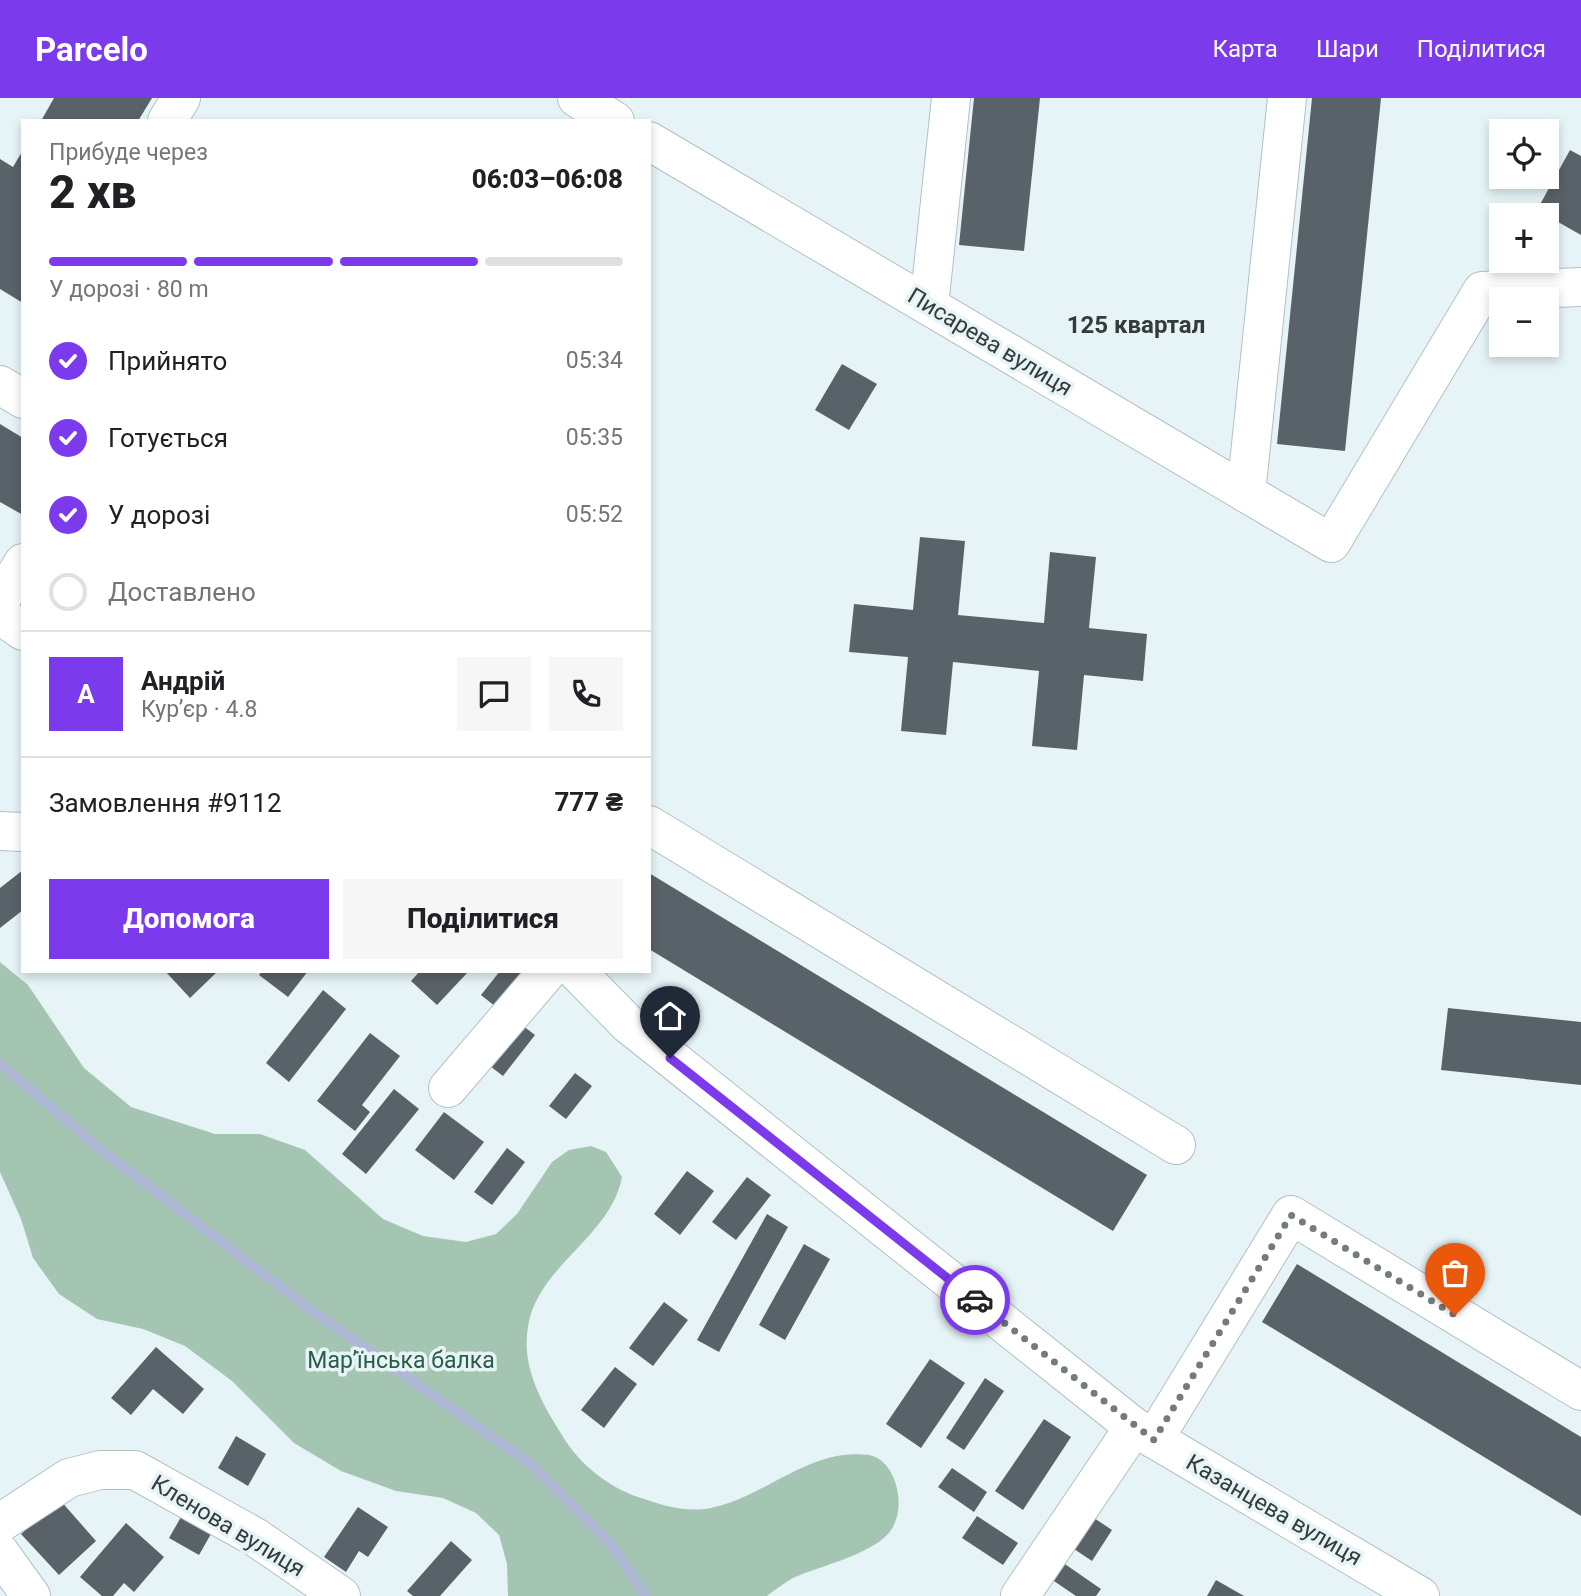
<!DOCTYPE html>
<html lang="uk">
<head>
<meta charset="utf-8">
<style>
  :root { --surface:#fff; --page:#f6f6f6; --text:#202124; --muted:#757577; --line:#e0e0e0; --accent:#7c3aed }
  body { margin:0; font-family:Roboto,sans-serif; background:var(--page); color:var(--text); height:100vh; display:flex; flex-direction:column; font-size:26px; white-space:nowrap }
  * { box-sizing:border-box; margin:0 }
  p { font-size:23px; color:var(--muted) }
  .icon { flex:none; width:38px; height:38px; fill:none; stroke:currentColor; stroke-width:2; stroke-linecap:round; stroke-linejoin:round }
  .map { position:relative; flex:1; overflow:hidden }
  .details { position:absolute; left:21px; top:21px; width:630px; height:854px; display:flex; flex-direction:column; background:var(--surface); border-radius:0px; box-shadow:0 4px 10px #0003 }
  .details>* { flex:none }
  .fabs { position:absolute; left:1489px; top:21px; display:grid; gap:14px }
  .fabs a { display:grid; place-items:center; width:70px; height:70px; border-radius:0px; background:var(--surface); box-shadow:0 4px 10px #0003; font-size:35px }
  .pin { position:absolute; display:grid; place-items:center; width:60px; height:60px; color:#fff; margin:-72px -30px; border-radius:50% 50% 50% 0; rotate:-45deg; box-shadow:0 0 7px #0007 }
  .pin .icon { rotate:45deg }
  .courier { position:absolute; display:grid; place-items:center; width:70px; height:70px; margin:-35px; border:5px solid #7c3aed; border-radius:50%; background:#fff; color:#222; box-shadow:0 2px 9px #0007 }
  .summary em { font-style:normal; font-weight:800 }
  .summary div { display:flex; flex-direction:column-reverse }
  .summary { display:flex; align-items:center; justify-content:space-between; height:119px; padding:0 28px }
  h1 { font-size:46px; font-weight:800; line-height:52px }
  .bar { display:grid; grid-template-columns:repeat(4,1fr); gap:10px 7px; align-content:center; height:84px; padding:0 28px }
  .bar i { height:9px; border-radius:5px; background:var(--line) }
  .bar .current { background:var(--accent) }
  .bar p { grid-column:span 4 }
  .line { display:flex; align-items:center; gap:18px; padding:0 28px; border-top:2px solid var(--line) }
  .line div { flex:1 }
  .round { display:grid; place-items:center; flex:none; width:74px; height:74px; border-radius:0px; background:var(--page) }
  ol { padding:0 28px; list-style:none }
  li { display:flex; align-items:center; gap:21px; height:77px }
  li p { margin-inline-start:auto }
  li .icon { padding:7px; border-radius:50%; background:var(--accent); color:#fff; stroke-width:4 }
  li:last-child { color:var(--muted) }
  li i { width:38px; height:38px; border:4px solid var(--line); border-radius:50% }
  .primary-button { display:flex; gap:14px; margin-top:auto; padding:14px 28px }
  .primary-button a { flex:1; height:80px; border-radius:0px; background:var(--accent); color:#fff; font-size:28px; font-weight:800; line-height:80px; text-align:center }
  .primary-button a+a { background:var(--page); color:var(--text) }
  header { display:flex; align-items:center; gap:42px; box-sizing:border-box; height:98px; padding:0 35px; background:var(--accent); color:#fff }
  header strong { font-size:33px }
  nav { display:flex; gap:38px; margin-inline-start:auto; font-size:24px }
  .map>svg:first-child { display:block }
  .forest { fill:#a5c5b3 }
  .lines { fill:none; stroke-linecap:round; stroke-linejoin:round }
  .stream { stroke:#afb8d5; stroke-width:10 }
  .building { fill:#5a6269 }
  .minor-casing { stroke:#b3c0c3; stroke-width:40 }
  .minor { stroke:#fff; stroke-width:38 }
  .done { stroke:#737b7d; stroke-width:7; stroke-dasharray:0 12.6 }
  .route { stroke:#7c3aed; stroke-width:9 }
  .labels { text-anchor:middle; dominant-baseline:central; stroke-width:7; stroke-linejoin:round; paint-order:stroke }
  .street-label { font-size:23px; fill:#353a3b; stroke:#e6f4f7 }
  .park-label { font-size:23px; fill:#285e43; stroke:#e6f4f7 }
  .neighbourhood-label { font-size:24px; font-weight:bold; fill:#353a3b; stroke:#e6f4f7 }
</style>
</head>
<body>
<header>
<strong>Parcelo</strong>
<nav><a>Карта</a><a>Шари</a><a>Поділитися</a></nav>
</header>
<div class="map">
<svg width="1581" height="1498" viewBox="0 0 1581 1498">
  <rect width="100%" height="100%" fill="#e6f4f7"/>
  <path class="forest" d="M0,864L28,887L84,970L131,1009L215,1036H260L305,1052L383,1121L423,1138L466,1144L496,1136L517,1116L552,1064L569,1052L591,1048L606,1054L622,1079C611,1139 537,1168 528,1229C521,1269 542,1305 562,1337C578,1365 608,1389 638,1399C662,1407 685,1415 711,1410C766,1399 809,1349 869,1357C881,1359 890,1370 894,1381C901,1398 901,1421 888,1436C869,1457 820,1468 793,1480C784,1485 775,1492 767,1498H508L507,1466L499,1437L476,1415L443,1400L396,1393L341,1373L294,1345L232,1283L185,1248L143,1231L97,1221L59,1196L33,1160L21,1121L0,1074Z"/>
  <g class="lines">
    <path class="stream" d="M0,965L96,1048L304,1207L531,1366L612,1447L646,1498"/>
  </g>
  <g class="building">
    <path d="M54,0H152L138,23H41Z"/>
    <path d="M974,0H1040L1024,153L959,147Z"/>
    <path d="M1312,0H1381L1345,353L1277,346Z"/>
    <path d="M23,52V205L0,191V61L13,69Z"/>
    <path d="M1570,52L1581,58V137L1537,112Z"/>
    <path d="M842,266L877,286L849,332L815,312Z"/>
    <path d="M0,326L23,340V417L0,404Z"/>
    <path d="M920,439L965,443L958,517L1044,525L1050,454L1096,459L1089,530L1147,536L1143,583L1084,577L1077,652L1032,648L1039,573L953,564L946,637L901,633L908,559L849,554L854,506L913,512Z"/>
    <path d="M23,772V812L0,830V790Z"/>
    <path d="M649,775L1147,1077L1113,1133L649,851Z"/>
    <path d="M165,873H218L190,900Z"/>
    <path d="M262,873H308L288,899L259,877Z"/>
    <path d="M420,873H469L437,907L411,883Z"/>
    <path d="M500,873H522L528,878L501,913L481,897Z"/>
    <path d="M323,892L346,911L289,984L266,965Z"/>
    <path d="M1448,910L1581,924V987L1441,972Z"/>
    <path d="M518,924L535,937L503,978L486,965Z"/>
    <path d="M370,935L400,958L362,1007L370,1014L355,1033L317,1003Z"/>
    <path d="M575,975L592,988L566,1021L549,1008Z"/>
    <path d="M394,991L419,1011L366,1076L342,1056Z"/>
    <path d="M444,1014L484,1044L454,1082L415,1052Z"/>
    <path d="M507,1050L525,1064L492,1107L474,1094Z"/>
    <path d="M687,1073L714,1093L680,1137L654,1116Z"/>
    <path d="M747,1079L771,1097L736,1142L712,1124Z"/>
    <path d="M767,1116L788,1129L719,1254L697,1242Z"/>
    <path d="M804,1146L830,1161L785,1242L759,1227Z"/>
    <path d="M1297,1166L1581,1339V1418L1262,1224Z"/>
    <path d="M664,1204L688,1222L653,1268L629,1250Z"/>
    <path d="M156,1249L204,1291L183,1316L153,1291L131,1317L111,1300Z"/>
    <path d="M930,1261L965,1285L921,1350L886,1326Z"/>
    <path d="M615,1269L637,1286L604,1330L581,1312Z"/>
    <path d="M985,1280L1004,1293L964,1352L946,1340Z"/>
    <path d="M1044,1321L1071,1339L1023,1412L995,1393Z"/>
    <path d="M236,1338L266,1356L248,1388L218,1370Z"/>
    <path d="M952,1370L987,1394L974,1414L938,1389Z"/>
    <path d="M60,1402L96,1443L59,1477L21,1436Z"/>
    <path d="M358,1409L388,1429L368,1459L359,1453L346,1474L324,1459Z"/>
    <path d="M185,1412L215,1429L199,1457L169,1440Z"/>
    <path d="M1088,1416L1112,1432L1092,1463L1068,1447Z"/>
    <path d="M977,1418L1018,1445L1003,1467L962,1440Z"/>
    <path d="M126,1425L164,1459L134,1494L124,1485L113,1498H102L80,1479Z"/>
    <path d="M451,1443L472,1462L440,1498H413L407,1493Z"/>
    <path d="M1059,1462L1101,1491L1096,1498H1076L1048,1479Z"/>
    <path d="M1216,1482L1244,1498H1207Z"/>
  </g>
  <g class="lines">
    <g class="minor-casing">
      <g id="minor">
        <path d="M577,0L615,23"/>
        <path d="M167,23L181,0"/>
        <path d="M649,43L1331,445L1482,193L1581,189"/>
        <path d="M929,208L951,0"/>
        <path d="M0,287L23,301"/>
        <path d="M1246,395L1287,0"/>
        <path d="M0,503L23,465"/>
        <path d="M0,517L23,533"/>
        <path d="M649,727L1176,1047"/>
        <path d="M0,733L23,734"/>
        <path d="M576,873L628,926L1134,1329L1420,1498"/>
        <path d="M448,990L548,873"/>
        <path d="M1154,1341L1291,1117L1581,1293"/>
        <path d="M0,1425L69,1380L100,1372H135L255,1439L341,1498"/>
        <path d="M0,1455L31,1498"/>
        <path d="M1020,1498L1134,1329"/>
      </g>
    </g>
    <use href="#minor" class="minor"/>
  </g>
  <g class="lines">
    <path class="done" d="M975,1202L1154,1342L1291,1117L1455,1217"/>
    <path class="route" d="M670,960L975,1202"/>
  </g>
  <g class="labels">
    <g class="street-label">
      <text transform="translate(990 244) rotate(31)">Писарева вулиця</text>
      <text transform="translate(1274 1412) rotate(30)">Казанцева вулиця</text>
      <text transform="translate(228 1428) rotate(31)">Кленова вулиця</text>
    </g>
    <g class="park-label">
      <text x="401" y="1262">Мар’їнська балка</text>
    </g>
    <g class="neighbourhood-label">
      <text x="1136" y="227">125 квартал</text>
    </g>
  </g>
</svg>
<div class="fabs">
<a><svg class="icon" aria-label="locate" viewBox="0 0 24 24"><circle cx="12" cy="12" r="6"/><path d="M12 2v4M12 18v4M2 12h4M18 12h4"/></svg></a>
<a>+</a>
<a>−</a>
</div>
<div class="pin" style="left:1455px;top:1217px;background:#ea580c"><svg class="icon" aria-label="bag" viewBox="0 0 24 24"><path d="M5 8h14l-1 12H6zM9 8a3 3 0 0 1 6 0"/></svg></div>
<div class="pin" style="left:670px;top:960px;background:#1f2937"><svg class="icon" aria-label="home" viewBox="0 0 24 24"><path d="M3 11l9-7 9 7M6 9v11h12V9"/></svg></div>
<div class="courier" style="left:975px;top:1202px"><svg class="icon" aria-label="car" viewBox="0 0 24 24"><path d="M5 17H2v-5l4-1 3-4h7l3 4 3 1v5h-3M9 17h6M6 11h13"/><circle cx="7" cy="17" r="2"/><circle cx="17" cy="17" r="2"/></svg></div>
<section class="details">
<div class="summary"><div><h1>2 хв</h1><p>Прибуде через</p></div><em>06:03–06:08</em></div>
<div class="bar"><i class="current"></i><i class="current"></i><i class="current"></i><i></i><p>У дорозі · 80 m</p></div>
<ol>
<li><svg class="icon" aria-label="check" viewBox="0 0 24 24"><path d="M5 12l5 5 9-10"/></svg>Прийнято<p>05:34</p></li>
<li><svg class="icon" aria-label="check" viewBox="0 0 24 24"><path d="M5 12l5 5 9-10"/></svg>Готується<p>05:35</p></li>
<li><svg class="icon" aria-label="check" viewBox="0 0 24 24"><path d="M5 12l5 5 9-10"/></svg>У дорозі<p>05:52</p></li>
<li><i></i>Доставлено</li>
</ol>
<div class="line" style="height:126px"><b class="round" style="background:var(--accent);color:#fff">А</b><div><b>Андрій</b><p>Кур’єр · 4.8</p></div><a class="round"><svg class="icon" aria-label="chat" viewBox="0 0 24 24"><path d="M4 5h16v11H9l-5 4z"/></svg></a><a class="round"><svg class="icon" aria-label="phone" viewBox="0 0 24 24"><path d="M5 4h4l2 5-3 2q2 4 5 5l2-3 5 2v4C11 20 4 13 5 4z"/></svg></a></div>
<div class="line" style="height:91px"><div>Замовлення #9112</div><b>777 ₴</b></div>
<div class="primary-button"><a>Допомога</a><a>Поділитися</a></div>
</section>
</div>
</body>
</html>
